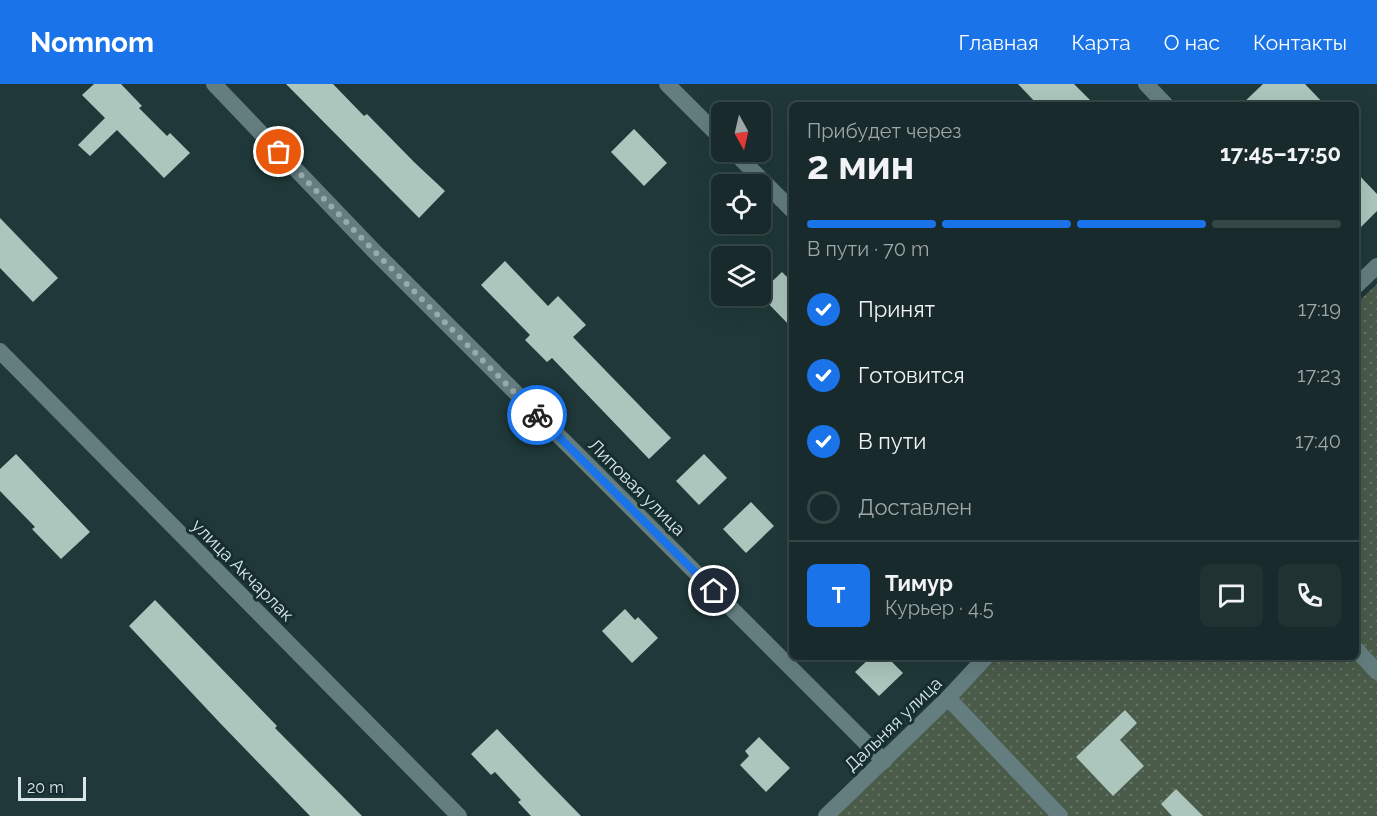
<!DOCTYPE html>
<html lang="ru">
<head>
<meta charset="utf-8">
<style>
  :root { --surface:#182a2b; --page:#213233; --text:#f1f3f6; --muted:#9fa7a9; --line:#364647; --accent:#1a73e8 }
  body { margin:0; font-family:Raleway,sans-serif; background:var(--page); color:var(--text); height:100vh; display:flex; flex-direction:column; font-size:22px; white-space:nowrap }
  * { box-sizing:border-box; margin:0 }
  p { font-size:20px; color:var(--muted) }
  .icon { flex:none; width:33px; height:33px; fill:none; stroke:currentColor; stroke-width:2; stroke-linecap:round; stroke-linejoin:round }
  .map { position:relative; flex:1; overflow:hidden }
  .sheet { position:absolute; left:789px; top:18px; width:570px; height:558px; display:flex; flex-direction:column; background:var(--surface); border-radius:9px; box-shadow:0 6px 24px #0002,0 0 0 2px var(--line) }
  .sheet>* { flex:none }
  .needle { width:39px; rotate:172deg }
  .fabs { position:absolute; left:711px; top:18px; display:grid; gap:12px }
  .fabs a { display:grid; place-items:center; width:60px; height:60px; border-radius:9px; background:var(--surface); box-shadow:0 6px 24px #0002,0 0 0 2px var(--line); font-size:30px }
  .scale { position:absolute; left:18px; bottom:15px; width:68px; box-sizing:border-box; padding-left:6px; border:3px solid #d9e7e7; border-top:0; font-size:16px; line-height:21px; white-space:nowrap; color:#d9e7e7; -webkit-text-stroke:4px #162e2f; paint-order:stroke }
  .pin { position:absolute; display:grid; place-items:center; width:51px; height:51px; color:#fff; margin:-26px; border:3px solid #fff; border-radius:50%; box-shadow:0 2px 6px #0007 }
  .courier { position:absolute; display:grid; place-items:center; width:60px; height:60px; margin:-30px; border:4px solid #1a73e8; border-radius:50%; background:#fff; color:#222; box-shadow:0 2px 8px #0007 }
  .head em { font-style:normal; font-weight:700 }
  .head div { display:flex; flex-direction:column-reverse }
  .head { display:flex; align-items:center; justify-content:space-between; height:102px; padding:0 18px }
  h1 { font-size:39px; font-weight:700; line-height:45px }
  .bar { display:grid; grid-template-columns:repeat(4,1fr); gap:9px 6px; align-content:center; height:72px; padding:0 18px }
  .bar i { height:8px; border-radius:4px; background:var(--line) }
  .bar .selected { background:var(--accent) }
  .bar p { grid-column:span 4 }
  .line { display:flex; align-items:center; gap:15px; padding:0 18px; border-top:2px solid var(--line) }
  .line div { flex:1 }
  .round { display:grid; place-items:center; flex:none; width:63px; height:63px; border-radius:9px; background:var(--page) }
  ol { padding:0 18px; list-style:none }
  li { display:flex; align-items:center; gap:18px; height:66px }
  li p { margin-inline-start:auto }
  li .icon { padding:6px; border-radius:50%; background:var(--accent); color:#fff; stroke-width:4 }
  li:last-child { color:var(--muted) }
  li i { width:33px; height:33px; border:3px solid var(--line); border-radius:50% }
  header { display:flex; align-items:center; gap:36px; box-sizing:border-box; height:84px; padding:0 30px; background:var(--accent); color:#fff }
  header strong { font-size:28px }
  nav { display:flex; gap:33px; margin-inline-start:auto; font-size:21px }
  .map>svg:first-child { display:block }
  .grass { fill:url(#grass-dots) }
  .building { fill:#acc6bd }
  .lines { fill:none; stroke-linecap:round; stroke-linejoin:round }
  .minor { stroke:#647e7f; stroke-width:16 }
  .done { stroke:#98aaaa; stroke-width:6; stroke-dasharray:0 10.8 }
  .route { stroke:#1a73e8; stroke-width:8 }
  .labels { text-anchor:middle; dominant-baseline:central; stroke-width:6; stroke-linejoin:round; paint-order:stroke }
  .street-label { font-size:18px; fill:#d9e7e7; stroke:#162e2f }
</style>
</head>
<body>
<header>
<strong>Nomnom</strong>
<nav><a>Главная</a><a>Карта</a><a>О нас</a><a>Контакты</a></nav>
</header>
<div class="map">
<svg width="1377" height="732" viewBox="0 0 1377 732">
  <defs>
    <pattern id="grass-dots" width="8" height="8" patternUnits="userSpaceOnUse" patternTransform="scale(1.5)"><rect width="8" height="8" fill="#4a5b4a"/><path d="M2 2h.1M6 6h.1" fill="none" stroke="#647364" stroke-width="1.8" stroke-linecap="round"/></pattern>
  </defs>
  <rect width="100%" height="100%" fill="#203839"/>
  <path class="grass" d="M1377,200V732H827L992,573H1356V220Z"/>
  <g class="building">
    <path d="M94,0H121L142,22L139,24L167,52L170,49L190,69L164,94L117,46L90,72L78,61L105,34L82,11Z"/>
    <path d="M286,0H333L364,32L367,30L414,78L445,107L419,134Z"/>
    <path d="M1018,0H1074L1095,21H1038Z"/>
    <path d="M1263,0H1305L1325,21H1241Z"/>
    <path d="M634,45L667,79L644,102L611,68Z"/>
    <path d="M1356,88L1377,110V127L1356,148Z"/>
    <path d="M0,134L58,194L33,218L0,184Z"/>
    <path d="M505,177L548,222L558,212L586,241L573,253L671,354L649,375L552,274L547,278L525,256L530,251L481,201Z"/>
    <path d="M782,188L792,198V244L760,211V209Z"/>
    <path d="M16,370L90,448L61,475L32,445L35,443L0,407V385Z"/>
    <path d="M704,370L727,394L699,421L676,397Z"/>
    <path d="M751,418L774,442L746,469L723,445Z"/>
    <path d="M155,516L277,642L275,644L362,732H310L220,639L129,542Z"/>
    <path d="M625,525L635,536L638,533L658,554L632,579L602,547Z"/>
    <path d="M871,573H887L903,589L879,612L855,588Z"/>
    <path d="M1125,626L1137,639L1120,656L1144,682L1113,712L1076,673Z"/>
    <path d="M497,645L538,688L581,732H531L518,718L521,716L495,688L491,691L471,670Z"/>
    <path d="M759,653L790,684L766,708L740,681L749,672L745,667Z"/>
    <path d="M1176,705L1203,732H1172L1161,720Z"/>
  </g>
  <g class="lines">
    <g class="minor">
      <path d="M214,0L375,168L884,677"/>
      <path d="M667,0L722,55"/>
      <path d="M1146,0L1166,21"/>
      <path d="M734,68L792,126"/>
      <path d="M1356,202L1377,182"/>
      <path d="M0,267L459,732"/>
      <path d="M1356,565L1377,588"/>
      <path d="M948,614L1060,732"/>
      <path d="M826,732L948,614L986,573"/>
    </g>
  </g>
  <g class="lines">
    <path class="done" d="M279,68L375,168L537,331"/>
    <path class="route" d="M537,331L714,507"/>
  </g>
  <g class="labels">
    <g class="street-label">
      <text transform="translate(637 403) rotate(45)">Липовая улица</text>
      <text transform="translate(243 486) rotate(45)">улица Акчарлак</text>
      <text transform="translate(893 640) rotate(-44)">Дальняя улица</text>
    </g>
  </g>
</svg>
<div class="fabs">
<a><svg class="needle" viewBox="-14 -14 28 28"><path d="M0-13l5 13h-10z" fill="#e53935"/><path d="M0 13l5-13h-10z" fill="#9fa7a9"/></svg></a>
<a><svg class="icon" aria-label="locate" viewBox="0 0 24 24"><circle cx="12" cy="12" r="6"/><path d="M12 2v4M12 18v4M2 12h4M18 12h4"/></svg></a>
<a><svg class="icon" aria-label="layers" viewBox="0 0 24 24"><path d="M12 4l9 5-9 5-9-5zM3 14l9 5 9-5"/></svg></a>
</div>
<div class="scale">20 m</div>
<div class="pin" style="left:279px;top:68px;background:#ea580c"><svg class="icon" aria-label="bag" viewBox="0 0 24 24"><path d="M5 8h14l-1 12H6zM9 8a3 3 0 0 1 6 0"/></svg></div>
<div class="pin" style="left:714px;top:507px;background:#1f2937"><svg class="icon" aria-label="home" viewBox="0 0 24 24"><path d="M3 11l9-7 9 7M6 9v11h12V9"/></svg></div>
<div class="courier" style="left:537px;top:331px"><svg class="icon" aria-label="bike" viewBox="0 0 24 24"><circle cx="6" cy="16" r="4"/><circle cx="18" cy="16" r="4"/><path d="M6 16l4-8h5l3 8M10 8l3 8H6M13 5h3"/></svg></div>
<section class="sheet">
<div class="head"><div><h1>2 мин</h1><p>Прибудет через</p></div><em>17:45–17:50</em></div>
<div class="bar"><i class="selected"></i><i class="selected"></i><i class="selected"></i><i></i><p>В пути · 70 m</p></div>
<ol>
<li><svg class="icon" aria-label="check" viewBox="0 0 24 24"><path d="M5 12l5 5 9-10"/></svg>Принят<p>17:19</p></li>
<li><svg class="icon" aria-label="check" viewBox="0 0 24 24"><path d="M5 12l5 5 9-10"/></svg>Готовится<p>17:23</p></li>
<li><svg class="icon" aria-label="check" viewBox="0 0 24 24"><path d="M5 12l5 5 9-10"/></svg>В пути<p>17:40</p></li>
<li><i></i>Доставлен</li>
</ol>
<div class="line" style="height:108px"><b class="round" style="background:var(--accent);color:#fff">Т</b><div><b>Тимур</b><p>Курьер · 4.5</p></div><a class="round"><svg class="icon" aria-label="chat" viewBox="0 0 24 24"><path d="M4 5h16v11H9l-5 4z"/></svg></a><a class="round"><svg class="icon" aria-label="phone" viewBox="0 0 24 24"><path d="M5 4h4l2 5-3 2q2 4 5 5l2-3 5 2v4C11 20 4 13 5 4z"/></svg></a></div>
</section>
</div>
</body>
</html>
